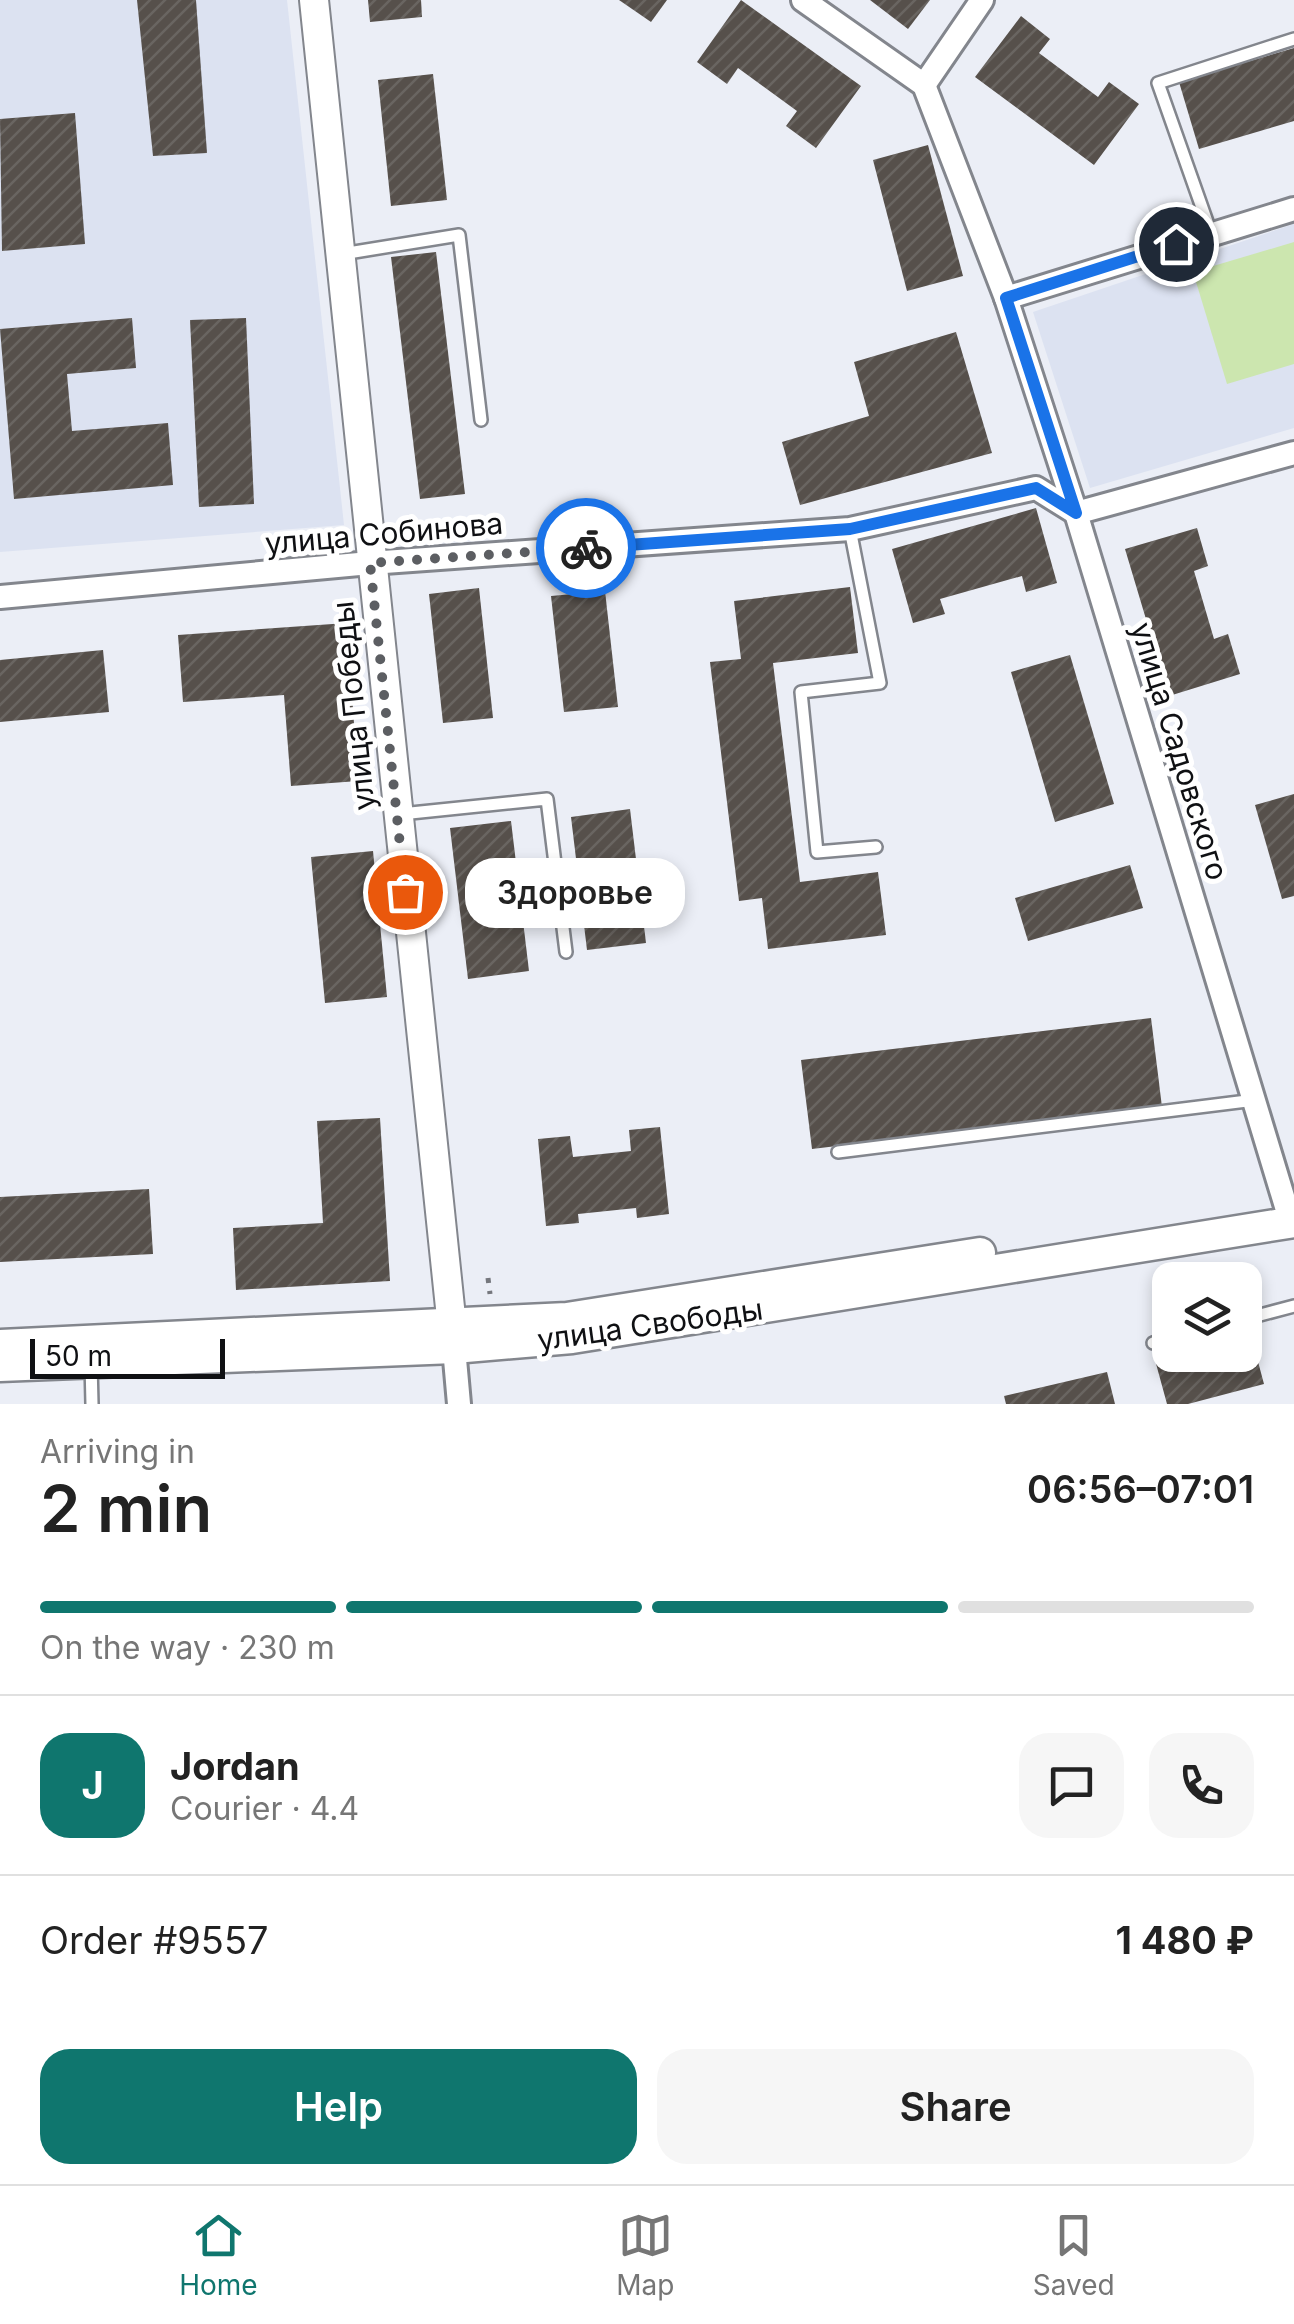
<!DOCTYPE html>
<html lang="en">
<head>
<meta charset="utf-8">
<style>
  :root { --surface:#fff; --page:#f6f6f6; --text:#222; --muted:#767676; --line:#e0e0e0; --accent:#0f766e }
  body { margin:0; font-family:Inter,sans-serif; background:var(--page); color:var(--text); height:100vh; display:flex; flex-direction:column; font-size:38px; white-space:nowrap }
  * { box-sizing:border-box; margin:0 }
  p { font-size:32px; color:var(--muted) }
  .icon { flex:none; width:55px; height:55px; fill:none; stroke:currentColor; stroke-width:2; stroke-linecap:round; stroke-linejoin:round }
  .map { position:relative; height:1404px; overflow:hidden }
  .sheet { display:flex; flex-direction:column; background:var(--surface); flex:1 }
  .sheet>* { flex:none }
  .tools { position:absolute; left:1152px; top:1262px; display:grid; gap:20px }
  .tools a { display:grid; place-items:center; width:110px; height:110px; border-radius:20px; background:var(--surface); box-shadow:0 5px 15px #0003; font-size:50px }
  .scale { position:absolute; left:30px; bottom:25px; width:195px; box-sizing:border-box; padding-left:10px; border:5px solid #0f1013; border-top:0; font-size:28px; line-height:35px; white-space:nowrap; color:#0f1013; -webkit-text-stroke:8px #fff; paint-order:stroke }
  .pin { position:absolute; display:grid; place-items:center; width:85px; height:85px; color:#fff; margin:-42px; border:5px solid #fff; border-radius:50%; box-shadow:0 2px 10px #0007 }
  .courier { position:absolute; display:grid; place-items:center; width:100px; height:100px; margin:-50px; border:8px solid #1a73e8; border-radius:50%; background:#fff; color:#222; box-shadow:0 2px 12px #0007 }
  .bubble { position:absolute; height:70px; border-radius:30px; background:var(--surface); box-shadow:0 5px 15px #0003; font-size:32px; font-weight:600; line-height:70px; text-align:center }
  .summary em { font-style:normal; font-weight:600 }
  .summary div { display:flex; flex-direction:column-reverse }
  .summary { display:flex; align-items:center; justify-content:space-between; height:170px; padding:0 40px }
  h1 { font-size:65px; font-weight:600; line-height:75px }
  .bar { display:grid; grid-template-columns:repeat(4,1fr); gap:15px 10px; align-content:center; height:120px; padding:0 40px }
  .bar i { height:12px; border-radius:8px; background:var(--line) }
  .bar .on { background:var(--accent) }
  .bar p { grid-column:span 4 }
  .line { display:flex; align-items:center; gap:25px; padding:0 40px; border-top:2px solid var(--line) }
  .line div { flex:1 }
  .round { display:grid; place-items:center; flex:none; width:105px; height:105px; border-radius:30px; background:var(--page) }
  .cta { display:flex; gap:20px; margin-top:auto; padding:20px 40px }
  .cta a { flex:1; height:115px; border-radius:30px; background:var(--accent); color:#fff; font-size:40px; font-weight:600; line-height:115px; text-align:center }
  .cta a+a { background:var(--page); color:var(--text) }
  .menu { display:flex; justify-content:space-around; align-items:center; height:140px; border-top:2px solid var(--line); background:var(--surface); font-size:28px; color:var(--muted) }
  .menu a { display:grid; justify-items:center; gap:5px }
  .menu .on { color:var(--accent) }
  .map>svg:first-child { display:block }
  .built { fill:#dce2f1 }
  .grass { fill:#cce6af }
  .building { fill:url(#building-hatch) }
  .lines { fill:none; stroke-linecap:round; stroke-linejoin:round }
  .service-casing { stroke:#83868d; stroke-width:16 }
  .minor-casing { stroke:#83868d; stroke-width:28 }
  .tertiary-casing { stroke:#83868d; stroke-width:32 }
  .secondary-casing { stroke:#83868d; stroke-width:35 }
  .path { stroke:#75777d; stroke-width:5; stroke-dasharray:5 8; stroke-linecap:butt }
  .service { stroke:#fff; stroke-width:11 }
  .minor { stroke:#fff; stroke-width:22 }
  .tertiary { stroke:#fff; stroke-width:28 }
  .secondary { stroke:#fff; stroke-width:30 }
  .done { stroke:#5c5e62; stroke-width:10; stroke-dasharray:0 18 }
  .route { stroke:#1a73e8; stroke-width:12 }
  .labels { text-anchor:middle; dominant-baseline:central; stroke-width:10; stroke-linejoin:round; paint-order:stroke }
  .street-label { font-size:30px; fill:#0f1013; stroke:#fff }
</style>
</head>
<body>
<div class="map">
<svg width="1294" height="1404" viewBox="0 0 1294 1404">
  <defs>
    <pattern id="building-hatch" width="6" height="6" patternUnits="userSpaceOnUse" patternTransform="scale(2.5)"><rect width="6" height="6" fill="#56504b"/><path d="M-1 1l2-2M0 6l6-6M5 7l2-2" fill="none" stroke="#696561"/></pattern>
  </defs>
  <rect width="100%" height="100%" fill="#ebeef6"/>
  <g class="built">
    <path d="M0,0H287L344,525L0,552Z"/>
    <path d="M1294,224V428L1090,488L1033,312Z"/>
  </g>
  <path class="grass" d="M1294,242V364L1227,384L1193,272Z"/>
  <g class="building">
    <path d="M137,0H196L207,153L153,156Z"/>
    <path d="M368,0H421L422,17L370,22Z"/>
    <path d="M619,0H667L651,22Z"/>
    <path d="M741,0L861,86L816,148L786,126L797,111L738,68L727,84L697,62Z"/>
    <path d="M870,0H930L908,29Z"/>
    <path d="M1021,16L1050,39L1039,53L1098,97L1109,82L1139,104L1094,165L975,77Z"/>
    <path d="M1294,48V121L1199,149L1179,82Z"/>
    <path d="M433,74L447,200L391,206L378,80Z"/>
    <path d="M75,113L85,244L2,251L0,119Z"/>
    <path d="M928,145L963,276L907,291L873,160Z"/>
    <path d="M436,252L465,494L420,499L391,257Z"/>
    <path d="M132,318L136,368L67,374L72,431L168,423L173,485L14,499L0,329Z"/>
    <path d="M246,318L254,504L199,507L190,320Z"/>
    <path d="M956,332L992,453L800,505L782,442L869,416L854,362Z"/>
    <path d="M1036,508L1057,583L1026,592L1022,576L940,599L945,614L913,623L892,549Z"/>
    <path d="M1197,528L1208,566L1194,571L1214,639L1228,634L1240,674L1169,696L1125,549Z"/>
    <path d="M850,587L858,653L773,663L800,882L878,872L886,935L768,949L762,898L739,901L710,662L741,659L734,601Z"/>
    <path d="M479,588L493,718L443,723L429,594Z"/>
    <path d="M605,591L618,707L564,712L551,596Z"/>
    <path d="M347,623L358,781L291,786L284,695L183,702L178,635Z"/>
    <path d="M103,650L109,712L0,722V660Z"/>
    <path d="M1070,655L1114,804L1055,822L1011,672Z"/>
    <path d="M1294,794V896L1282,899L1255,805Z"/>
    <path d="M630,809L646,943L587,950L571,817Z"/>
    <path d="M511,821L529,971L468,979L450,828Z"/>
    <path d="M373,851L387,997L325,1003L311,857Z"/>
    <path d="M1130,865L1143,908L1028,941L1015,898Z"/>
    <path d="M1151,1018L1162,1107L812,1149L801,1060Z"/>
    <path d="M380,1118L390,1281L236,1290L233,1228L323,1223L317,1121Z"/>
    <path d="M660,1127L669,1214L637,1218L636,1208L578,1214L579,1223L546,1226L538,1139L570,1136L573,1157L631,1151L629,1130Z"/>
    <path d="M149,1189L153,1254L0,1262V1197Z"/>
    <path d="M1246,1317L1264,1384L1188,1404H1167L1152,1349L1170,1344V1355H1245Z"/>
    <path d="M1107,1372L1115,1404H1006L1004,1396Z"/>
  </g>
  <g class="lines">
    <g class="service-casing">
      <g id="service">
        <path d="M1211,233L1158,83L1294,39"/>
        <path d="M342,254L459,235L481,420"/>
        <path d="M850,529L880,683L801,692L817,852L876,847"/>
        <path d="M401,814L547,799L566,952"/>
        <path d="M838,1152L1255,1100"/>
        <path d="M1245,1319L1294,1306"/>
        <path d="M1153,1343L1170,1338"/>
        <path d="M91,1363L92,1404"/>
      </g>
    </g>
    <g class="minor-casing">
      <g id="minor">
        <path d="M803,0L924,85L1006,298L1076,513L1291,1223"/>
        <path d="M924,85L982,0"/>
        <path d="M1006,298L1294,209"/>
        <path d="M0,597L370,563L850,529L1036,488L1076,513L1294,453"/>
        <path d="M454,1348L459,1404"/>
      </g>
    </g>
    <g class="tertiary-casing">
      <path id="tertiary" d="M314,0L454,1346"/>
    </g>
    <g class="secondary-casing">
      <g id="secondary">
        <path d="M0,1345L567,1318L980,1253"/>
        <path d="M0,1366L454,1348L572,1338L1294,1222"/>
      </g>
    </g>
    <path class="path" d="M488,1278L490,1294"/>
    <use href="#service" class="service"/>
    <use href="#minor" class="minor"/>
    <use href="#tertiary" class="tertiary"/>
    <use href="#secondary" class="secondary"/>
  </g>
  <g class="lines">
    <path class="done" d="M405,892L370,563L586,548"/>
    <path class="route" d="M586,548L850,529L1036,488L1076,513L1006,298L1176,244"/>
  </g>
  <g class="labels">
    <g class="street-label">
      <text transform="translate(384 533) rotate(-5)">улица Собинова</text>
      <text transform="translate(353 706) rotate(-96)">улица Победы</text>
      <text transform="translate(1180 751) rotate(73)">улица Садовского</text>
      <text transform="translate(650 1324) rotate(-8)">улица Свободы</text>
    </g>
  </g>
</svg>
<div class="tools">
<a><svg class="icon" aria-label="layers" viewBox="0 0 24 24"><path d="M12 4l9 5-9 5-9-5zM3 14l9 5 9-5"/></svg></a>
</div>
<div class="scale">50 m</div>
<div class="pin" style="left:405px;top:892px;background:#ea580c"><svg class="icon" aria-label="bag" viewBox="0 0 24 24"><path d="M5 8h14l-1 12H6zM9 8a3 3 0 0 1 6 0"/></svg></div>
<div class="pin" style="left:1176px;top:244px;background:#1f2937"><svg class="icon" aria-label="home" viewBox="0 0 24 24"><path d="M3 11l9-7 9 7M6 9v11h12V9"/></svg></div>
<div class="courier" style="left:586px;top:548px"><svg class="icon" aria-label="bike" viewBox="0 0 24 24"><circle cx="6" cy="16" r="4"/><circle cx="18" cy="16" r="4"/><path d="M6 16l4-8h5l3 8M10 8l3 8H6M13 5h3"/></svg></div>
<div class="bubble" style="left:465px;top:858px;width:220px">Здоровье</div>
</div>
<section class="sheet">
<div class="summary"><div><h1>2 min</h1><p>Arriving in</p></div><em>06:56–07:01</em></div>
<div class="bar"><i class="on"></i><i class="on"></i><i class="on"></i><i></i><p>On the way · 230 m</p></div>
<div class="line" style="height:180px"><b class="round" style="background:var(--accent);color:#fff">J</b><div><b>Jordan</b><p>Courier · 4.4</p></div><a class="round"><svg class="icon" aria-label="chat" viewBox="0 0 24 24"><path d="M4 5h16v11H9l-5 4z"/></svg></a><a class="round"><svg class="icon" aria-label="phone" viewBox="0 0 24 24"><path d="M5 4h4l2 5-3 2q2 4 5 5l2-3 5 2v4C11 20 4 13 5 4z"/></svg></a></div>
<div class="line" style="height:130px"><div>Order #9557</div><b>1 480 ₽</b></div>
<div class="cta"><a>Help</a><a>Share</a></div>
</section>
<nav class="menu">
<a class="on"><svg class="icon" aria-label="home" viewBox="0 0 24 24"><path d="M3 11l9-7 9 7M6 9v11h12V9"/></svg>Home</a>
<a><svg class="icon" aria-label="map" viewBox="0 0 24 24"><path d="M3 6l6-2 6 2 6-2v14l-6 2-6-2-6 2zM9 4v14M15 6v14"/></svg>Map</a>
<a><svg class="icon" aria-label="saved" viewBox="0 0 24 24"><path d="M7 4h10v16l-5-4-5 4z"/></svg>Saved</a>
</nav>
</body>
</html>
